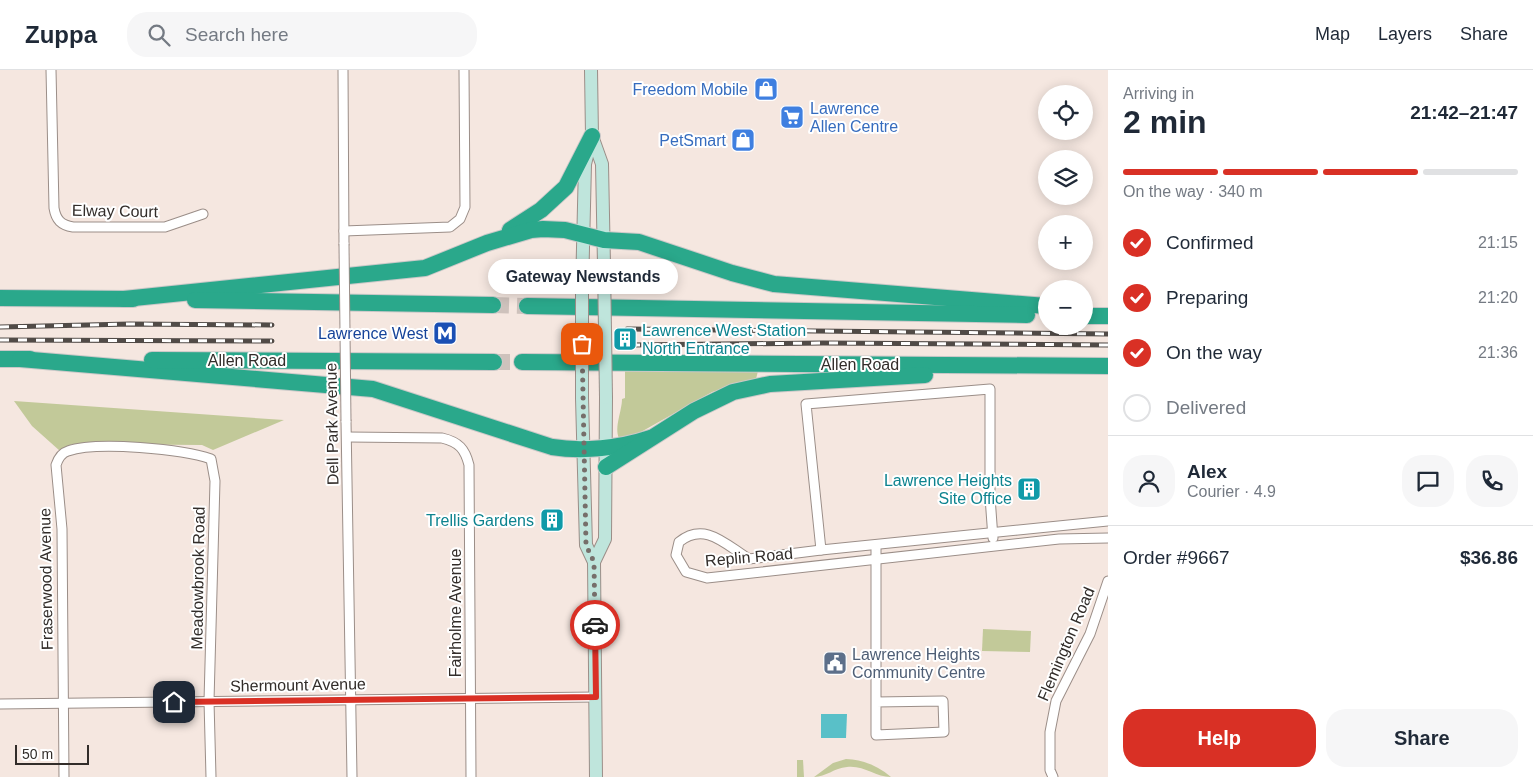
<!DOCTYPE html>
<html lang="en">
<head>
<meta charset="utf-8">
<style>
  :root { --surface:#fff; --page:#f6f6f7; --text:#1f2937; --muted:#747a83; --line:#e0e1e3; --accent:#d93025 }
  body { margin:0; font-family:Arial,sans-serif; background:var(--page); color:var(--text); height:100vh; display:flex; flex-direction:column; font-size:19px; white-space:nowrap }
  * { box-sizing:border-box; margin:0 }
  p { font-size:16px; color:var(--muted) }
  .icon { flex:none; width:28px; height:28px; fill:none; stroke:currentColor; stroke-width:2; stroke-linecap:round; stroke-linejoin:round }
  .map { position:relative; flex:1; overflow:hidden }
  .side { display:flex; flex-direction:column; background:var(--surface); width:425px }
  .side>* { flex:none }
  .controls { position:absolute; left:1038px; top:15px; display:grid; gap:10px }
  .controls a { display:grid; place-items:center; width:55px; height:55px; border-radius:50%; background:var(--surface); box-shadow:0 2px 12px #0003; font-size:25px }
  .scale { position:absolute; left:15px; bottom:12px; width:74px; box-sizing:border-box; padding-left:5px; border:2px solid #322d2a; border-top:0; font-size:14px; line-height:18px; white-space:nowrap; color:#322d2a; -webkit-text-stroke:4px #fff; paint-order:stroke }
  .pin { position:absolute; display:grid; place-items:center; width:42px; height:42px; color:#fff; margin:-21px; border-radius:10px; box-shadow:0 2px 8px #0006 }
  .courier { position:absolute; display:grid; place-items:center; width:50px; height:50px; margin:-25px; border:4px solid #d93025; border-radius:50%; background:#fff; color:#222; box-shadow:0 1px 6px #0007 }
  .bubble { position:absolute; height:35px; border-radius:18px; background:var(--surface); box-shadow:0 2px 12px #0003; font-size:16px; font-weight:800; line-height:35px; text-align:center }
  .overview em { font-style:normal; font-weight:800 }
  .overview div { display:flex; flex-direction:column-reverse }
  .overview { display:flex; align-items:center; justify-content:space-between; height:85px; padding:0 15px }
  h1 { font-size:32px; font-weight:800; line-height:38px }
  .bar { display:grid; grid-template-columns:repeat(4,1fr); gap:8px 5px; align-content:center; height:60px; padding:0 15px }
  .bar i { height:6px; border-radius:4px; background:var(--line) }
  .bar .active { background:var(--accent) }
  .bar p { grid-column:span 4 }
  .line { display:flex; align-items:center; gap:12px; padding:0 15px; border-top:1px solid var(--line) }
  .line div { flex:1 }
  .round { display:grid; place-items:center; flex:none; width:52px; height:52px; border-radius:20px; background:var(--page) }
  ol { padding:0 15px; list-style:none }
  li { display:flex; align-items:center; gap:15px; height:55px }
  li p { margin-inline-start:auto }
  li .icon { padding:5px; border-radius:50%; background:var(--accent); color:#fff; stroke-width:4 }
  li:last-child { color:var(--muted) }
  li i { width:28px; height:28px; border:2px solid var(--line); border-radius:50% }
  .action { display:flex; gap:10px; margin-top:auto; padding:10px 15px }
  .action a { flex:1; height:58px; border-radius:20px; background:var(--accent); color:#fff; font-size:20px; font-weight:800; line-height:58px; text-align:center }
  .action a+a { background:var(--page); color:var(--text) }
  header { display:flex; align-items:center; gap:30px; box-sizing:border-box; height:70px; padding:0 25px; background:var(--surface); border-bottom:1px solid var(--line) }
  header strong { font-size:24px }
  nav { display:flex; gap:28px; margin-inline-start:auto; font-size:18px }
  .search { width:350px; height:45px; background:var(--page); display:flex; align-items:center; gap:12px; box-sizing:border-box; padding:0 18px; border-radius:20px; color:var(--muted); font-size:19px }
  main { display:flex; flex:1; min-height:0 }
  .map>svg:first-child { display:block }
  .green { fill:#c2c999 }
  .water { fill:#59c0c8 }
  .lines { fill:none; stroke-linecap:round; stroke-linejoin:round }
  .highway-tunnel { stroke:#cec2bc; stroke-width:16; stroke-dasharray:16 8; stroke-linecap:butt }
  .street-casing { stroke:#9b8e88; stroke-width:11 }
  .secondary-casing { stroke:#9b8e88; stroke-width:14 }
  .highway-casing { stroke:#cac8c8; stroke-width:18 }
  .street { stroke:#fff; stroke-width:9 }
  .secondary { stroke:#bfe5dc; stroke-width:12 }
  .highway { stroke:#2aa88b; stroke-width:16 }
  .rail-casing { stroke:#514b47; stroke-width:5 }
  .rail { stroke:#fff; stroke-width:3; stroke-dasharray:9; stroke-linecap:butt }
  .street-bridge-casing { stroke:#9b8e88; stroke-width:11; stroke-linecap:butt }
  .secondary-bridge-casing { stroke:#9b8e88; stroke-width:14; stroke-linecap:butt }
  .street-bridge { stroke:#fff; stroke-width:9 }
  .secondary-bridge { stroke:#bfe5dc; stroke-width:12 }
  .done { stroke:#766e6a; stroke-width:5; stroke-dasharray:0 9 }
  .route { stroke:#d93025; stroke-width:6 }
  .labels { text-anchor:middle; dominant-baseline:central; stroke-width:4; stroke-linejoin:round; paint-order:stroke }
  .shop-label { font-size:16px; fill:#366cbe; stroke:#fff; text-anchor:end }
  .street-label { font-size:16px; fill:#322d2a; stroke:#fff }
  .culture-label { font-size:16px; fill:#0d838f; stroke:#fff; text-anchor:end }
  .transit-label { font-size:16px; fill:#164399; stroke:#fff; text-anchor:end }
  .service-label { font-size:16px; fill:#4e5e75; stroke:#fff; text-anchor:start }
</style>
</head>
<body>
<header>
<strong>Zuppa</strong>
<div class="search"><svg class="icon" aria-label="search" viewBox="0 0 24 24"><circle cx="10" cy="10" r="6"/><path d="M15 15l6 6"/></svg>Search here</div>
<nav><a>Map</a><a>Layers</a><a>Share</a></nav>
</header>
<main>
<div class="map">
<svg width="1108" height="707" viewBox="0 0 1108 707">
  <rect width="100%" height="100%" fill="#f5e7e0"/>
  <g class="green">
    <path d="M625,301H758L756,309L712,322L632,367L619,368C614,357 622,341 622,329L625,328Z"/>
    <path d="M14,331L284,350L213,380L202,375L72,374L60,381L32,356Z"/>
    <path d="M983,559L1031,561L1030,582L982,581Z"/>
    <path d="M846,689C864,690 878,696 891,707C875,707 864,695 847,697C834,698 826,707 814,707L833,693Z"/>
    <path d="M797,690H803L804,707H797Z"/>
  </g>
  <path class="water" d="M821,644H847L846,668H821Z"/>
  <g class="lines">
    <g class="highway-tunnel">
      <path d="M493,235L527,236"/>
      <path d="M494,292H522"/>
    </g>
    <g class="street-casing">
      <g id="street">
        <path d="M51,0L54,138C56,150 61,155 73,157H165L203,144"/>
        <path d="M343,0L344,174"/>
        <path d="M344,161L450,157L460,149L465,137L464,0"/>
        <path d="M346,351L352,707"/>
        <path d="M348,367L442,368C459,372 465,379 469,395L471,707"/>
        <path d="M1108,451L821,480L749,489C726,475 705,451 679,472L676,485L686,502L707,508L1059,469L1108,468"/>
        <path d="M876,475V665L944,662L943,631L876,632"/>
        <path d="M821,480L806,334L990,319V427L993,468"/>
        <path d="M0,634L596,627"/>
        <path d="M64,707L62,459L56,395C58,389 61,383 68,381C97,371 183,379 211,389L215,411L209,631L211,707"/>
        <path d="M1053,707L1050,700V662L1056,631L1090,564L1108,511"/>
      </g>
    </g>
    <g class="secondary-casing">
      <g id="secondary">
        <path d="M592,66L602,94L604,195"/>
        <path d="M582,220L585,94L592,66L591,0"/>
        <path d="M582,328L586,475L594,492"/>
        <path d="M596,707L594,492L605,469L606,328"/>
      </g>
    </g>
    <g class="highway-casing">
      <g id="highway">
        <path d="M510,160L541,140L566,117L592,66"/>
        <path d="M0,228L133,229"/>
        <path d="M124,229L425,198L487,173L531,160L543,159L565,160L604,170L639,172L732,203L774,214L1046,236"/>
        <path d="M195,230L493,235"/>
        <path d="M527,236L1027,245"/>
        <path d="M1084,246H1108"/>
        <path d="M0,289H30"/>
        <path d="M20,289L373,319L552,377C583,382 620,378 650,368"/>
        <path d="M152,290L494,292"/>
        <path d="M522,292L1108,296"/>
        <path d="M606,397L694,341L733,322L770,314L925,305"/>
      </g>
    </g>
    <use href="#street" class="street"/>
    <use href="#secondary" class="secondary"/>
    <use href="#highway" class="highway"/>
    <g class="rail-casing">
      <g id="rail">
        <path d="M0,257L130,254L272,255"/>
        <path d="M627,259L1108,264"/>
        <path d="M0,270L272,271"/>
        <path d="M631,275L823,273L1108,275"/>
      </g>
    </g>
    <use href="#rail" class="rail"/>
    <g class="street-bridge-casing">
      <path id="street-bridge" d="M344,174L346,351"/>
    </g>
    <g class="secondary-bridge-casing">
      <g id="secondary-bridge">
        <path d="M604,195L606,328"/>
        <path d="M582,220V328"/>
      </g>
    </g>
    <use href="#street-bridge" class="street-bridge"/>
    <use href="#secondary-bridge" class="secondary-bridge"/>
  </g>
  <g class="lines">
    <path class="done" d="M582,274L586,475L594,492L595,555"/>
    <path class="route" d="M174,632L596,627L595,555"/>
  </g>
  <defs>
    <g id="shop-square" transform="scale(1.25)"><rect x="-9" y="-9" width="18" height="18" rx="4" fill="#3f7fe0" stroke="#fff"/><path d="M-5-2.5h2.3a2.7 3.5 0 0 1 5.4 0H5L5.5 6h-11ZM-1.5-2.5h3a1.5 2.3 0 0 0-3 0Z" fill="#fff"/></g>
    <g id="supermarket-square" transform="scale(1.25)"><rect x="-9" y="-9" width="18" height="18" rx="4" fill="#3f7fe0" stroke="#fff"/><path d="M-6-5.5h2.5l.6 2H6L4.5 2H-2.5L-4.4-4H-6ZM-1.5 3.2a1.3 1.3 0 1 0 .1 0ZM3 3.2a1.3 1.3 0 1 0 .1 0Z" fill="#fff"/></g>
    <g id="metro-square" transform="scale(1.25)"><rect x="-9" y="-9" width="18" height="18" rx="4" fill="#1a4fb4" stroke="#fff"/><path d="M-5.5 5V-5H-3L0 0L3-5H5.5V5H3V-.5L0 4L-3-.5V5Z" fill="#fff"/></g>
    <g id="building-square" transform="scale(1.25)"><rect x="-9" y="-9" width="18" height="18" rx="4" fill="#0f9aa8" stroke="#fff"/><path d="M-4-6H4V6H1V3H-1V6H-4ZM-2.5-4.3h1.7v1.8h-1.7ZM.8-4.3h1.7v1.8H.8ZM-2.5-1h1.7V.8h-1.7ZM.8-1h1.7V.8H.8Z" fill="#fff"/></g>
    <g id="civic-square" transform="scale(1.25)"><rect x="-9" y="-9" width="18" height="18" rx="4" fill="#5c6f8a" stroke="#fff"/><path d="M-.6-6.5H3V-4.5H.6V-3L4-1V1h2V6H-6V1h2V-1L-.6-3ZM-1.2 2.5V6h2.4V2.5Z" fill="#fff"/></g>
  </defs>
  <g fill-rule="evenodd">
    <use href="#shop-square" x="766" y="19"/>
    <use href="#supermarket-square" x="792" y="47"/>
    <use href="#shop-square" x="743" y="70"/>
    <use href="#metro-square" x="445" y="263"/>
    <use href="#building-square" x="625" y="269"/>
    <use href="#building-square" x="1029" y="419"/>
    <use href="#building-square" x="552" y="450"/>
    <use href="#civic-square" x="835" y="593"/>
  </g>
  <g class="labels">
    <g class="shop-label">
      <text x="748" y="19">Freedom Mobile</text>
      <text x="810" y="38" text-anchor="start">Lawrence<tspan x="810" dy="18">Allen Centre</tspan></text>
      <text x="726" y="70">PetSmart</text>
    </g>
    <g class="street-label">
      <text transform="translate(115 141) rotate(1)">Elway Court</text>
      <text x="247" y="290">Allen Road</text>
      <text x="860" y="294">Allen Road</text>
      <text transform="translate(332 354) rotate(-91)">Dell Park Avenue</text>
      <text transform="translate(749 487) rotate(-5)">Replin Road</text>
      <text transform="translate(198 508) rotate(-89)">Meadowbrook Road</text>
      <text transform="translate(46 509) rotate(-91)">Fraserwood Avenue</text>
      <text transform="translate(455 543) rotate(-90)">Fairholme Avenue</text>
      <text transform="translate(1066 574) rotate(-67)">Flemington Road</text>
      <text transform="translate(298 615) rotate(-1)">Shermount Avenue</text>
    </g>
    <g class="culture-label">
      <text x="642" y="260" text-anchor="start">Lawrence West Station<tspan x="642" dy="18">North Entrance</tspan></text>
      <text x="1012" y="410">Lawrence Heights<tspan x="1012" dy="18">Site Office</tspan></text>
      <text x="534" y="450">Trellis Gardens</text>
    </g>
    <g class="transit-label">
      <text x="428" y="263">Lawrence West</text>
    </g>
    <g class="service-label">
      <text x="852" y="584">Lawrence Heights<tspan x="852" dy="18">Community Centre</tspan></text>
    </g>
  </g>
</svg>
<div class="controls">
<a><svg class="icon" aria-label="locate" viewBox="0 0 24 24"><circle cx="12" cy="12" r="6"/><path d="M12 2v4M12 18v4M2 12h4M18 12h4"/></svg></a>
<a><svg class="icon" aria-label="layers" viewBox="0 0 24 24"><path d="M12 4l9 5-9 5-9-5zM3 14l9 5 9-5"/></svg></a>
<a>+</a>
<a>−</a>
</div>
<div class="scale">50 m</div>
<div class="pin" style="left:582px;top:274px;background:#ea580c"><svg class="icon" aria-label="bag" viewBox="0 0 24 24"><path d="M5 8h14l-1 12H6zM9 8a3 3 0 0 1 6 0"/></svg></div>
<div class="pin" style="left:174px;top:632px;background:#1f2937"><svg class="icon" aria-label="home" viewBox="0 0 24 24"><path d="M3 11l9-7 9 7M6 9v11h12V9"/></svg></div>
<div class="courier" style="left:595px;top:555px"><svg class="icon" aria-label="car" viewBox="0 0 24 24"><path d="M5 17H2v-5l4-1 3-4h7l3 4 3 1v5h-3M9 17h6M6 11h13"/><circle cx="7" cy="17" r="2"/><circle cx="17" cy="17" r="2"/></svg></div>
<div class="bubble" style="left:488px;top:189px;width:190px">Gateway Newstands</div>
</div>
<section class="side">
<div class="overview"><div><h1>2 min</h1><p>Arriving in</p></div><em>21:42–21:47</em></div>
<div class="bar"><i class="active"></i><i class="active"></i><i class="active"></i><i></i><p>On the way · 340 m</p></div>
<ol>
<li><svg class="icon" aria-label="check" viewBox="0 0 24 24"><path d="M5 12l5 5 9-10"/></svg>Confirmed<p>21:15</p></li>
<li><svg class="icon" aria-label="check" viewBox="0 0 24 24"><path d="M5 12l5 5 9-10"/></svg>Preparing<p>21:20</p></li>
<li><svg class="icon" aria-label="check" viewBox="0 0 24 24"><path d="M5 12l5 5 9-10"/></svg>On the way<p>21:36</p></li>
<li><i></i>Delivered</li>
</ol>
<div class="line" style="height:90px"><a class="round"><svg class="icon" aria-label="person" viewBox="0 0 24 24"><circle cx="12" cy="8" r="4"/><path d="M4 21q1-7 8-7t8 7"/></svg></a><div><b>Alex</b><p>Courier · 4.9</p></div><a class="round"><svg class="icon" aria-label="chat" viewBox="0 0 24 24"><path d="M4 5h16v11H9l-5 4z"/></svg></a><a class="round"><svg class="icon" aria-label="phone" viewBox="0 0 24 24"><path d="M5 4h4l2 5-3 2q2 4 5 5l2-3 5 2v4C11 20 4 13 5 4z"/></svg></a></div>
<div class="line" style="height:65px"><div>Order #9667</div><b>$36.86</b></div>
<div class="action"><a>Help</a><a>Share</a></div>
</section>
</main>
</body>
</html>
